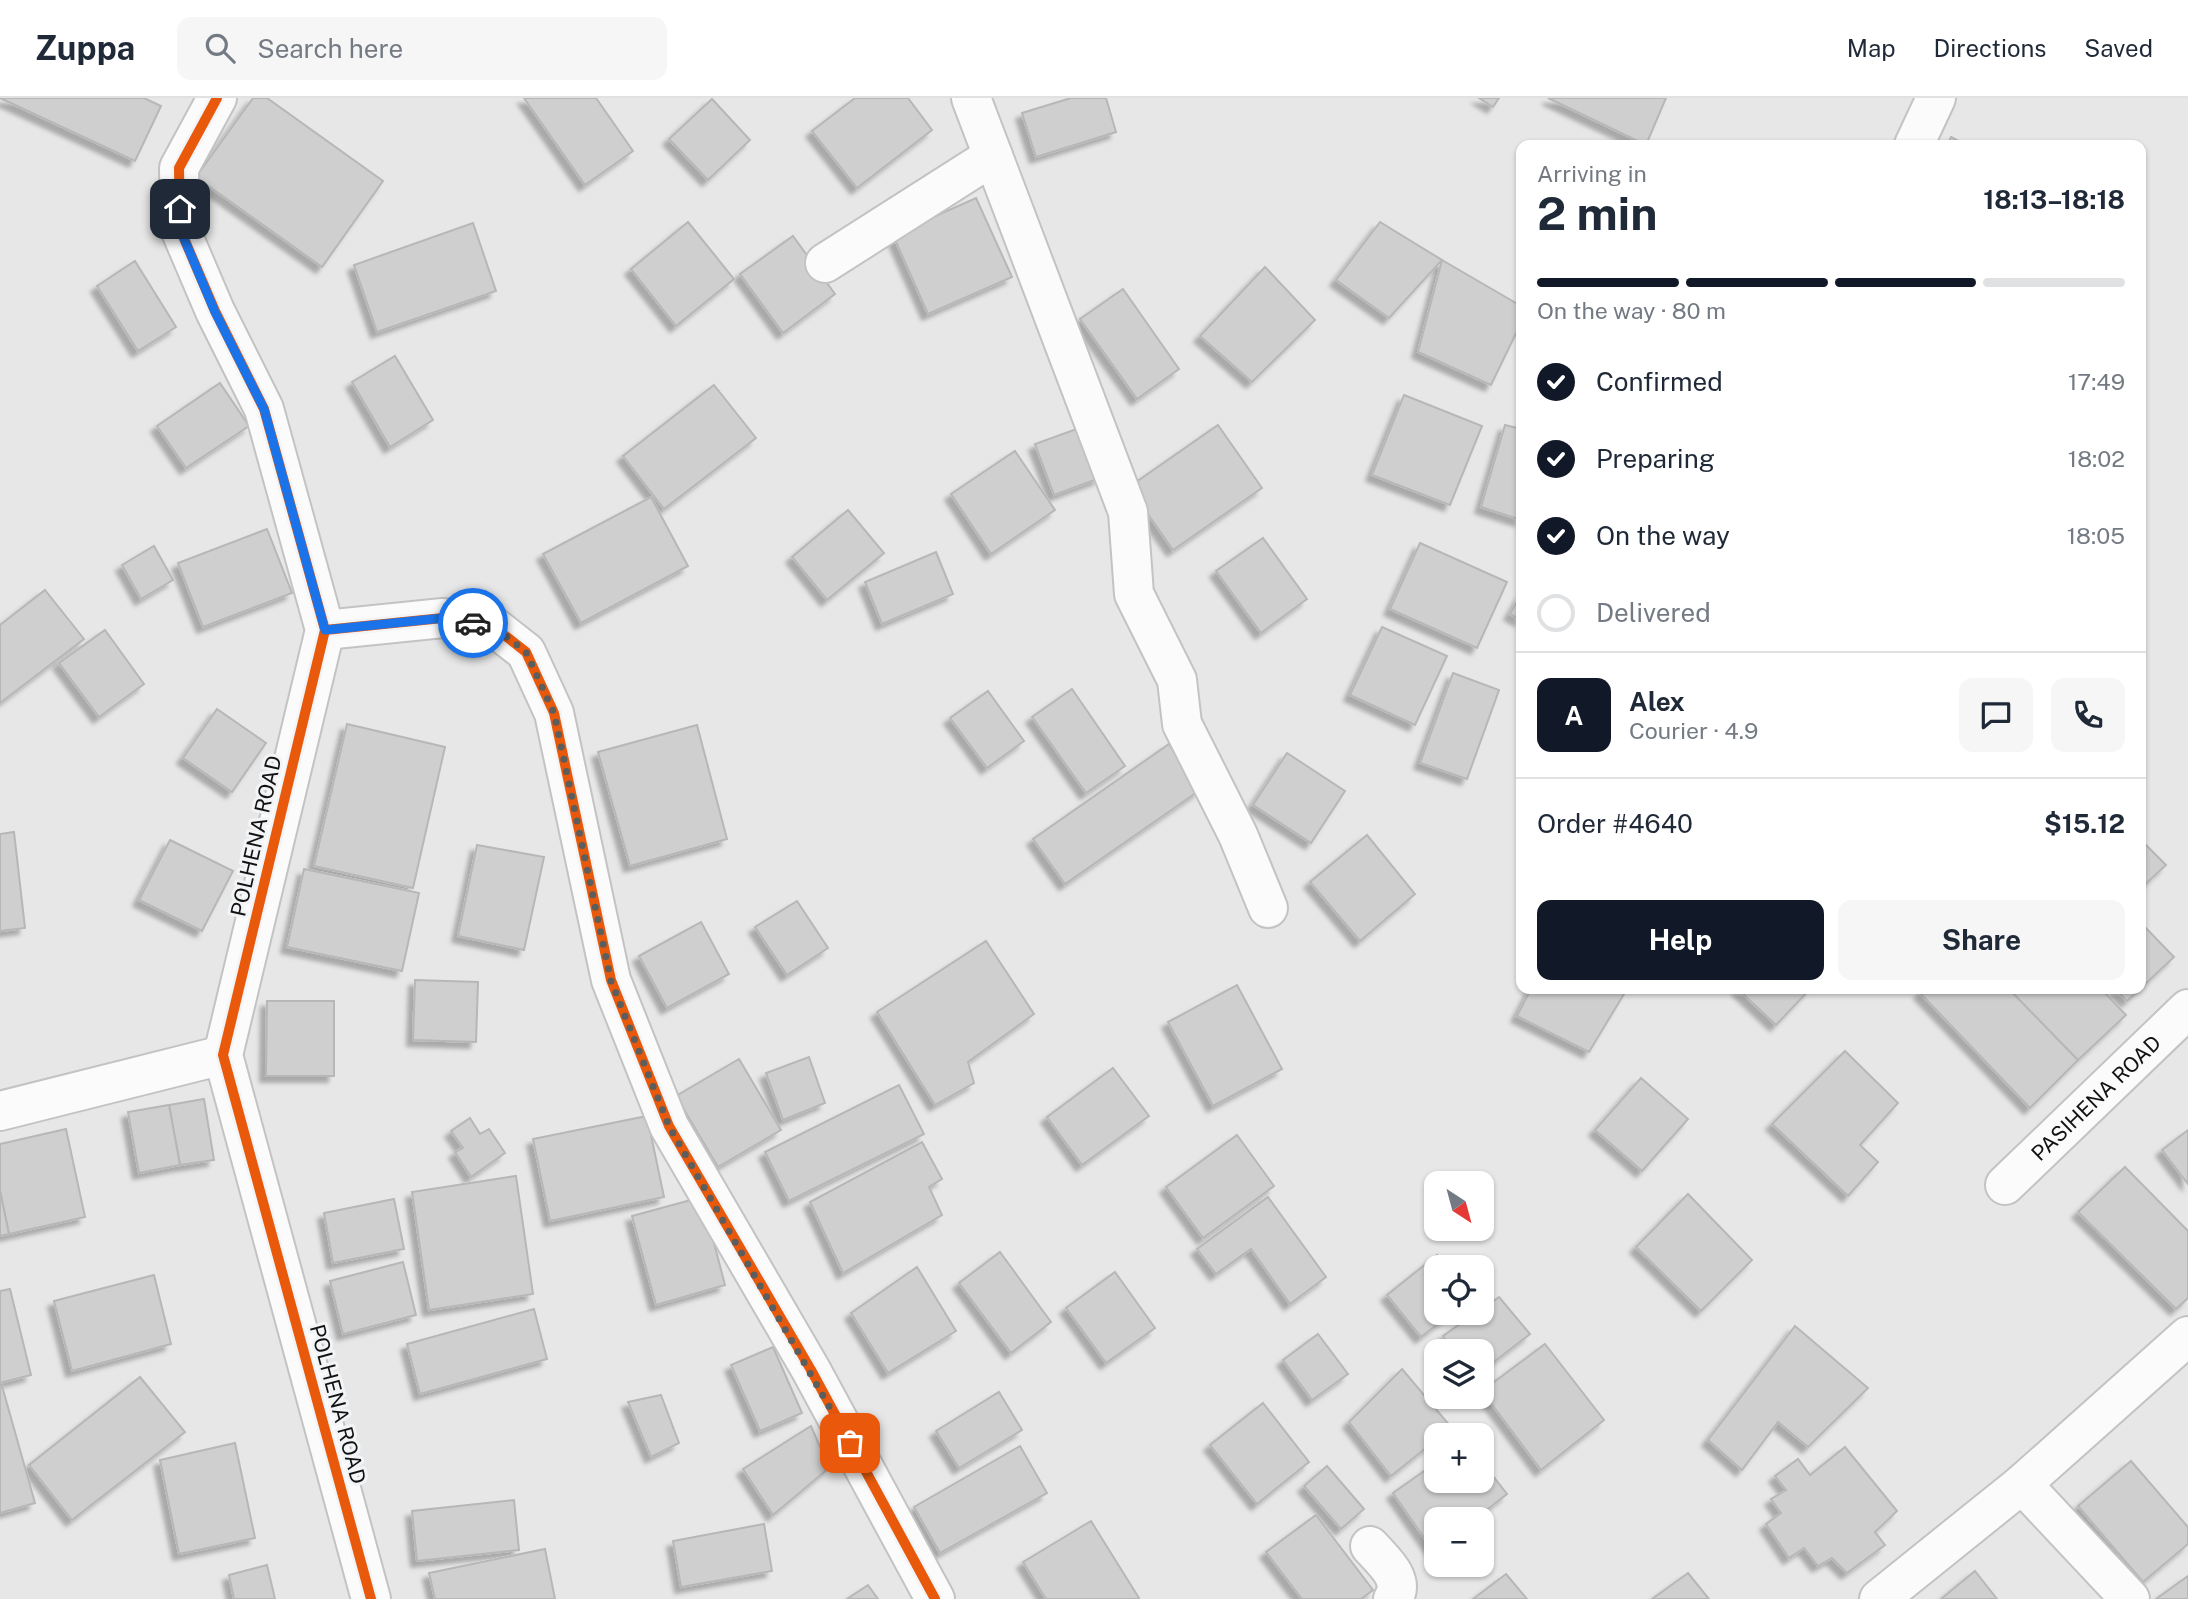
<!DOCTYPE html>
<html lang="en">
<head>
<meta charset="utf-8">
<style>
  :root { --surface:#fff; --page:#f6f6f7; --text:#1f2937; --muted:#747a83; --line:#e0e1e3; --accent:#111827 }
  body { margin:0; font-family:"Public Sans",sans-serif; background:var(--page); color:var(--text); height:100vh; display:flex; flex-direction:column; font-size:26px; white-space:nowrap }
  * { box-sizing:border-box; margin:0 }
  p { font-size:23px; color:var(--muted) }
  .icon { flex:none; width:38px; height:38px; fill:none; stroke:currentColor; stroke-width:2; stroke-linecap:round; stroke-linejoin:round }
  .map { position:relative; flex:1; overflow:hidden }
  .panel { position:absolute; left:1516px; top:42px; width:630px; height:854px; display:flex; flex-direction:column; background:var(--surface); border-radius:14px; box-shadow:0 2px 5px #0004 }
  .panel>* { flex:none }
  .needle { width:46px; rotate:144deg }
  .tools { position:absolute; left:1424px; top:1073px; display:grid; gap:14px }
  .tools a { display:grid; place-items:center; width:70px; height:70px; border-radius:14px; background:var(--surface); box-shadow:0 2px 5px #0004; font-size:35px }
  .pin { position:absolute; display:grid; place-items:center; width:60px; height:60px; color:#fff; margin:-30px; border-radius:14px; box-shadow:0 4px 10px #0006 }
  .courier { position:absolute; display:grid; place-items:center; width:70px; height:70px; margin:-35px; border:5px solid #1a73e8; border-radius:50%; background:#fff; color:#222; box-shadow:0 2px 9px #0007 }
  .summary em { font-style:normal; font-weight:700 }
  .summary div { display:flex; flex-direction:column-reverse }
  .summary { display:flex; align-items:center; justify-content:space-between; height:119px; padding:0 21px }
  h1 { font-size:46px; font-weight:700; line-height:52px }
  .bar { display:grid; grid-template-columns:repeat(4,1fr); gap:10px 7px; align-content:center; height:84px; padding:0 21px }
  .bar i { height:9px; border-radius:5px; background:var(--line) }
  .bar .selected { background:var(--accent) }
  .bar p { grid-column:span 4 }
  .line { display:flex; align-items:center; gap:18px; padding:0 21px; border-top:2px solid var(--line) }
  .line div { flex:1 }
  .round { display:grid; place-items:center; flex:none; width:74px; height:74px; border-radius:14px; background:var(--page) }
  ol { padding:0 21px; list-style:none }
  li { display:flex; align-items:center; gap:21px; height:77px }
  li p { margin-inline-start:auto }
  li .icon { padding:7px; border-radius:50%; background:var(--accent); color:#fff; stroke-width:4 }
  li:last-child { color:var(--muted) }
  li i { width:38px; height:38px; border:4px solid var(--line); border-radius:50% }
  .button { display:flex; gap:14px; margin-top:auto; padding:14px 21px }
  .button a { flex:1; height:80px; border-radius:14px; background:var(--accent); color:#fff; font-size:28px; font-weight:700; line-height:80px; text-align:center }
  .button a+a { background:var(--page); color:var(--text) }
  header { display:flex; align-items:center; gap:42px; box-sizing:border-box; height:98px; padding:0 35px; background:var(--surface); border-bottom:2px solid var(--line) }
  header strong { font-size:33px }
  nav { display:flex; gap:38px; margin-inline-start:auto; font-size:24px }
  .search { width:490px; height:63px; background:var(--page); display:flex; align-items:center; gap:18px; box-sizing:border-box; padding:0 24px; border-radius:14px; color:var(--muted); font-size:26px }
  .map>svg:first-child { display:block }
  .building { fill:#cfcfd0; stroke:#b7b7b7; stroke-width:2; filter:url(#shadow) }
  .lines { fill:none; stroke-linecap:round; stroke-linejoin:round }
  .minor-casing { stroke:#c3c3c4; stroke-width:42 }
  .tertiary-casing { stroke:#c3c3c4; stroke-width:42 }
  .minor { stroke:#fbfbfc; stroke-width:38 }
  .tertiary { stroke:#fbfbfc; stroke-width:38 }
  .cycleway-casing { stroke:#f3f4f6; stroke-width:15 }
  .cycleway { stroke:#e8590c; stroke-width:10 }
  .done { stroke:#5c5d5d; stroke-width:7; stroke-dasharray:0 12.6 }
  .route { stroke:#1a73e8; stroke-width:9 }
  .labels { text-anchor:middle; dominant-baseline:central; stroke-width:6; stroke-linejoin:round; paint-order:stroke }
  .street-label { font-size:21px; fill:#111212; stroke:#f3f4f6 }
</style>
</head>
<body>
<header>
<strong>Zuppa</strong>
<div class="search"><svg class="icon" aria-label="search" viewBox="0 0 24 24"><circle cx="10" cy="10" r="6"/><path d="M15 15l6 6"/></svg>Search here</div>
<nav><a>Map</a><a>Directions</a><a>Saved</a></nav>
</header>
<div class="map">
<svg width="2188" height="1501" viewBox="0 0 2188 1501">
  <defs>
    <filter id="shadow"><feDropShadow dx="-6" dy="6" stdDeviation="2" flood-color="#0004"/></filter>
  </defs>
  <rect width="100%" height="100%" fill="#e7e7e8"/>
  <g class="building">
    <path d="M0,0H144L161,8L135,63Z"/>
    <path d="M253,0H267L383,83L322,169L196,79Z"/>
    <path d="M524,0H596L633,53L585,87Z"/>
    <path d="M855,0H908L932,32L857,90L812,33Z"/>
    <path d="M1071,0H1106L1116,34L1036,59L1022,15Z"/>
    <path d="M1479,0H1499L1493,9Z"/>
    <path d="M1548,0H1666L1646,47Z"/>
    <path d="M712,1L750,42L708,82L669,41Z"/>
    <path d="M1951,39L1966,47H1947Z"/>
    <path d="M976,100L1012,179L928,216L893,137Z"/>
    <path d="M688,124L734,181L676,228L631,171Z"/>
    <path d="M1380,124L1442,162L1389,220L1336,182Z"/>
    <path d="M473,125L496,193L377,234L354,167Z"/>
    <path d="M793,138L835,196L783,235L740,176Z"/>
    <path d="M1442,162L1521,208V225L1491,287L1418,254Z"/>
    <path d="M135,163L176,229L138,253L97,188Z"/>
    <path d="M1265,169L1315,222L1252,284L1200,238Z"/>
    <path d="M1123,191L1179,271L1137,301L1080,221Z"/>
    <path d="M395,258L433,322L390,349L352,284Z"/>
    <path d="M220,285L249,328L186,370L157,328Z"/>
    <path d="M714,287L756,340L664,411L623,358Z"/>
    <path d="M1404,297L1482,328L1450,407L1372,377Z"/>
    <path d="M1218,327L1262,390L1173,452L1129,389Z"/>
    <path d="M1505,327L1521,331V422L1481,409Z"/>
    <path d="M1082,329L1100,380L1054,397L1035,346Z"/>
    <path d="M1015,353L1055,412L991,456L951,396Z"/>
    <path d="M651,399L688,468L581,525L543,456Z"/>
    <path d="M848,412L884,455L827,502L792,459Z"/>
    <path d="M267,431L292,495L203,529L178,465Z"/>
    <path d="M1263,440L1307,501L1261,535L1216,473Z"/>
    <path d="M1420,445L1507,484L1477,550L1390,511Z"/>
    <path d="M154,448L173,482L141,501L122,467Z"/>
    <path d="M936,454L953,496L882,526L865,484Z"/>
    <path d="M45,492L84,541L0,605V527Z"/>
    <path d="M1521,497V522L1510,516Z"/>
    <path d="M1382,529L1447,558L1415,627L1350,597Z"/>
    <path d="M105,532L144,586L99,619L59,565Z"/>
    <path d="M1453,575L1499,592L1467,681L1420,665Z"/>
    <path d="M1072,591L1125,668L1086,695L1032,619Z"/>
    <path d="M988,593L1024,643L987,670L950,620Z"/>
    <path d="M217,611L266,645L232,694L183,660Z"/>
    <path d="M347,626L445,649L413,790L314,768Z"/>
    <path d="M697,627L727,741L630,768L598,654Z"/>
    <path d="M1169,646L1200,692L1065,786L1033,741Z"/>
    <path d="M1287,655L1345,693L1311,745L1253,707Z"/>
    <path d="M14,734L25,830L0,833V736Z"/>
    <path d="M1367,737L1415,796L1360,843L1310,784Z"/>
    <path d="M2140,741L2166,767L2140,791Z"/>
    <path d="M170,742L233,773L202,833L139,802Z"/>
    <path d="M477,747L544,759L524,852L458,838Z"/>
    <path d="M304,771L419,795L402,873L287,849Z"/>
    <path d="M797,803L828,850L787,877L755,829Z"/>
    <path d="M701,824L729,876L667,910L639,858Z"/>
    <path d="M2140,824L2174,859L2127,903L2115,891H2140Z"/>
    <path d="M986,843L1034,916L968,964L974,985L935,1007L877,914Z"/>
    <path d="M415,882L478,884L476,944L413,942Z"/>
    <path d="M1237,887L1282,971L1213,1008L1168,924Z"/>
    <path d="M1531,891H1627L1589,954L1517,918Z"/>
    <path d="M1738,891H1810L1776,927Z"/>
    <path d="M1924,891H2009L2078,962L2030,1010L1920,895Z"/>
    <path d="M2009,891H2101L2126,917L2078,962Z"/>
    <path d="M267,903H334V978H266Z"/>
    <path d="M1845,953L1898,1005L1860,1047L1878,1064L1848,1098L1772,1026Z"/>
    <path d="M809,959L825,1005L783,1022L766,975Z"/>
    <path d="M739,961L781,1032L718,1069L676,998Z"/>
    <path d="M1113,970L1149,1018L1082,1067L1047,1019Z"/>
    <path d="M1641,980L1688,1021L1642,1073L1595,1032Z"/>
    <path d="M899,987L924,1036L789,1103L765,1054Z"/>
    <path d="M204,1001L214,1062L180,1067L169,1007Z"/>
    <path d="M169,1007L180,1067L139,1075L128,1014Z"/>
    <path d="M647,1018L664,1099L550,1123L533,1041Z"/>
    <path d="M470,1020L480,1036L489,1031L505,1055L471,1079L455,1054L463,1050L451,1033Z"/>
    <path d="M66,1031L85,1119L9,1136L0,1093V1046Z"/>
    <path d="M2188,1032V1086L2162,1052Z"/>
    <path d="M1237,1037L1274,1088L1203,1140L1166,1089Z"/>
    <path d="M922,1044L942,1081L929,1089L942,1117L843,1175L810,1104Z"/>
    <path d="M2125,1069L2188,1133V1200L2176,1211L2078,1114Z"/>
    <path d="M516,1078L533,1196L429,1212L412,1094Z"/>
    <path d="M0,1093L9,1136L0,1138Z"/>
    <path d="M1688,1096L1752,1162L1701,1213L1636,1149Z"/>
    <path d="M702,1099L725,1187L656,1207L632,1118Z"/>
    <path d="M1268,1099L1326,1179L1290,1206L1251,1151L1216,1176L1197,1151Z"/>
    <path d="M394,1101L404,1151L333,1165L324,1115Z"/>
    <path d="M1000,1154L1051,1224L1011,1255L959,1185Z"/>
    <path d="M1437,1157L1447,1169H1437V1214H1453L1421,1239L1387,1197Z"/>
    <path d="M403,1164L416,1217L343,1236L330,1183Z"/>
    <path d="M917,1169L956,1233L888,1275L851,1215Z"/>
    <path d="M1115,1174L1155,1230L1106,1265L1066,1210Z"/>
    <path d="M154,1177L171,1246L72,1273L54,1203Z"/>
    <path d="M10,1191L31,1277L0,1285V1193Z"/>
    <path d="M1499,1199L1530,1236L1482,1273V1253H1454L1443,1238L1477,1214H1482V1211Z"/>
    <path d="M534,1211L547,1261L420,1296L407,1246Z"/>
    <path d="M1795,1228L1868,1290L1808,1349L1778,1324L1742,1372L1708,1342Z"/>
    <path d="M1318,1236L1348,1276L1312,1302L1283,1262Z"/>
    <path d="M1545,1246L1604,1322L1541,1372L1482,1293Z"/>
    <path d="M773,1249L802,1315L760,1333L731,1267Z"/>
    <path d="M1402,1271L1451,1329L1437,1337V1341L1391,1378L1349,1324Z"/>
    <path d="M140,1279L185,1334L72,1422L29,1367Z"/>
    <path d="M2,1288L35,1405L0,1415V1289Z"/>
    <path d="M999,1294L1022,1332L959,1370L936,1333Z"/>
    <path d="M661,1297L679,1345L651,1359L628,1304Z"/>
    <path d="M1263,1305L1309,1364L1257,1406L1210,1347Z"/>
    <path d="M811,1328L829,1370L773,1417L743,1371Z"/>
    <path d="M235,1345L255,1440L179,1456L160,1362Z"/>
    <path d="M1020,1348L1047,1395L940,1455L914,1409Z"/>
    <path d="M1845,1349L1897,1413L1875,1434L1885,1447L1847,1475L1832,1460L1818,1468L1804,1450L1789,1460L1766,1426L1781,1415L1771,1401L1786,1392L1775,1378L1798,1361L1810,1377Z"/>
    <path d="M2131,1363L2188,1429V1446L2143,1484L2078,1408Z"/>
    <path d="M1437,1364V1382H1482V1364L1507,1396L1475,1421H1437V1451L1434,1454L1393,1395Z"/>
    <path d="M1327,1368L1364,1411L1341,1431L1304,1388Z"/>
    <path d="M514,1402L519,1452L417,1463L412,1413Z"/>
    <path d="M1316,1417L1373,1492L1361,1501H1302L1266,1454Z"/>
    <path d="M1091,1423L1139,1500L1138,1501H1046L1023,1464Z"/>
    <path d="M764,1426L772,1473L681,1489L673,1443Z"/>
    <path d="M545,1451L555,1501H435L429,1475Z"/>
    <path d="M267,1467L275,1501H234L229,1477Z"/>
    <path d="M1975,1473L1997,1501H1941Z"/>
    <path d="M1688,1475L1709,1501H1652Z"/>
    <path d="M1506,1476L1527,1501H1473Z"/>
    <path d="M2188,1478V1501H2156Z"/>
    <path d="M868,1487L878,1501H847Z"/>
  </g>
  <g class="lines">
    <g class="minor-casing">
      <g id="minor">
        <path d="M971,0L1128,414L1134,496L1177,582L1182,626L1238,737L1268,810"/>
        <path d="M1914,47L1936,0"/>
        <path d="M825,165L993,58"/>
        <path d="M325,532L443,520L494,529L526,554L554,615L611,882L669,1028L811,1272L935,1501"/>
        <path id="s1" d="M2005,1087L2188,911"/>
        <path d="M2022,1386L2130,1501"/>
        <path d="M1370,1448C1383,1463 1406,1481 1393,1501"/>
        <path d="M1879,1501L2022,1386L2188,1238"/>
      </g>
    </g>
    <g class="tertiary-casing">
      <g id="tertiary">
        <path d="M217,0L179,70L180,131L215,213L264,311L325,532L223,957L371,1501"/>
        <path d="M0,1013L223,957"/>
      </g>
    </g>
    <use href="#minor" class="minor"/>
    <use href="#tertiary" class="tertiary"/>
    <g class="cycleway-casing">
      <g id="cycleway">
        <path d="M217,0L179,70L180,131L215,213L264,311L325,532L223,957L371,1501"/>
        <path d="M325,532L443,520L494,529L526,554L554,615L611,882L669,1028L811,1272L935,1501"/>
      </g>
    </g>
    <use href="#cycleway" class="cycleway"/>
  </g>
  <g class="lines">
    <path class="done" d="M473,525L494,529L526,554L554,615L611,883L669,1028L850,1345"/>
    <path class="route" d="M180,111V131L215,214L264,311L325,532L443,520L473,525"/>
  </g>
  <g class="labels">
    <g class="street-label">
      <text transform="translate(256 738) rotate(-77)">POLHENA ROAD</text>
      <text stroke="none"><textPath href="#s1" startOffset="126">PASIHENA ROAD</textPath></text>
      <text transform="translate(338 1306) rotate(75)">POLHENA ROAD</text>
    </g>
  </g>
</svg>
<div class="tools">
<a><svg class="needle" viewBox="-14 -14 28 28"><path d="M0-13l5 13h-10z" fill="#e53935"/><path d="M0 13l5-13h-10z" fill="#747a83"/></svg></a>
<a><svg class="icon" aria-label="locate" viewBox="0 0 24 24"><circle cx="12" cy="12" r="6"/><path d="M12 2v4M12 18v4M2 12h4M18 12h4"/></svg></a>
<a><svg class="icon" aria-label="layers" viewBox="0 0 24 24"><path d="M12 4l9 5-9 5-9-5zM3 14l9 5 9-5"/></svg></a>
<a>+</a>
<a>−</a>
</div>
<div class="pin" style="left:850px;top:1345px;background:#ea580c"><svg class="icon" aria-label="bag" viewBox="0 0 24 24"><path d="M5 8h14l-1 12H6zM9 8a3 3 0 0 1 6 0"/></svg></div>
<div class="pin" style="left:180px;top:111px;background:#1f2937"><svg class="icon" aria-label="home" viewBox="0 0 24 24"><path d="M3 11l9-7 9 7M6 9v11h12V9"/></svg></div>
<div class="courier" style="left:473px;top:525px"><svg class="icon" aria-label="car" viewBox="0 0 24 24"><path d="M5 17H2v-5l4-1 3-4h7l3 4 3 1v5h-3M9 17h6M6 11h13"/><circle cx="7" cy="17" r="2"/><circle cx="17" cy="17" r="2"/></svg></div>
<section class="panel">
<div class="summary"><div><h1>2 min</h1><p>Arriving in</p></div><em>18:13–18:18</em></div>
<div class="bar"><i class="selected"></i><i class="selected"></i><i class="selected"></i><i></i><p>On the way · 80 m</p></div>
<ol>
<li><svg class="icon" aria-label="check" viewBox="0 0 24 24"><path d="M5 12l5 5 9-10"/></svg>Confirmed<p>17:49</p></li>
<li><svg class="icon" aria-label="check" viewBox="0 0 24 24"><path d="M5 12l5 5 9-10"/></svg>Preparing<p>18:02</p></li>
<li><svg class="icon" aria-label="check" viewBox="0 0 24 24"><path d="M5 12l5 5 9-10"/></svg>On the way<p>18:05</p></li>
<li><i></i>Delivered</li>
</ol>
<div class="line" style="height:126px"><b class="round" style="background:var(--accent);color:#fff">A</b><div><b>Alex</b><p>Courier · 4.9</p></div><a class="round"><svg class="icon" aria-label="chat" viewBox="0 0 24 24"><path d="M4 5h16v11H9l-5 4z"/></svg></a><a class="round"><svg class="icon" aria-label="phone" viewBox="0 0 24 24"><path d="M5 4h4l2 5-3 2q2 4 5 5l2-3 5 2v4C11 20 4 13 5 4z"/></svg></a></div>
<div class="line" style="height:91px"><div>Order #4640</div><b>$15.12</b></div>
<div class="button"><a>Help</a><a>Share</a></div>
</section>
</div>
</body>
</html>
